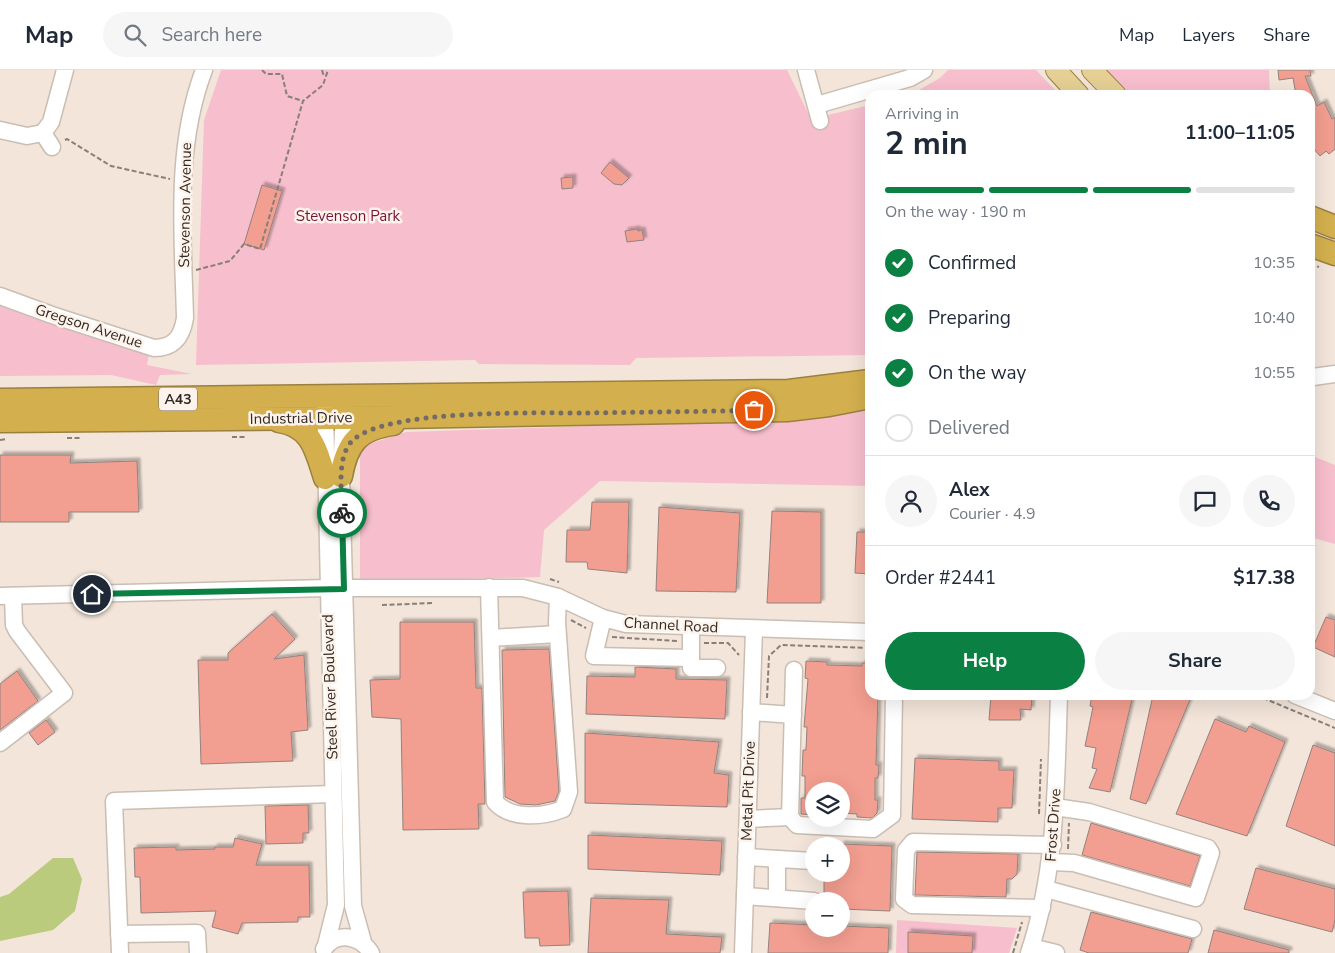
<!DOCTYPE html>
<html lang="en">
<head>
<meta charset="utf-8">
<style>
  :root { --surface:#fff; --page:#f6f6f7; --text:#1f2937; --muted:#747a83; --line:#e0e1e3; --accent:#0b8043 }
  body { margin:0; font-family:"Nunito Sans",sans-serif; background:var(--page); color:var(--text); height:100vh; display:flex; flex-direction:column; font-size:19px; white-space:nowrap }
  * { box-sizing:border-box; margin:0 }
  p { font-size:16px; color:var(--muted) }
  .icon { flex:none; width:28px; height:28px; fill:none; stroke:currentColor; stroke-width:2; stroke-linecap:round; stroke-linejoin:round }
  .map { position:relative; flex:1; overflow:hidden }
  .side { position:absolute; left:865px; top:20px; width:450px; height:610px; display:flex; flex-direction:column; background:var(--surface); border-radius:15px; box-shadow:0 5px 20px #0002 }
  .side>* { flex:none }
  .controls { position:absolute; left:805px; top:712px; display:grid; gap:10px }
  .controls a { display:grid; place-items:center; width:45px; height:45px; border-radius:50%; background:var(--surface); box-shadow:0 5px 20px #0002; font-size:25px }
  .pin { position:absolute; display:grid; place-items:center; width:42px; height:42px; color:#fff; margin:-21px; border:2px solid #fff; border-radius:50%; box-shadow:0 1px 5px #0007 }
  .courier { position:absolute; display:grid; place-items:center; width:50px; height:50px; margin:-25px; border:4px solid #0b8043; border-radius:50%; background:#fff; color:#222; box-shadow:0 1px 6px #0007 }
  .overview em { font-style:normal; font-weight:700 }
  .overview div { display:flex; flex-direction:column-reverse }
  .overview { display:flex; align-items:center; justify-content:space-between; height:85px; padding:0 20px }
  h1 { font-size:32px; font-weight:700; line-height:38px }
  .bar { display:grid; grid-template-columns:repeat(4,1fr); gap:8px 5px; align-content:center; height:60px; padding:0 20px }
  .bar i { height:6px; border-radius:4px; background:var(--line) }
  .bar .selected { background:var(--accent) }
  .bar p { grid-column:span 4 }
  .line { display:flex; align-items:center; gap:12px; padding:0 20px; border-top:1px solid var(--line) }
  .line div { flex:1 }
  .round { display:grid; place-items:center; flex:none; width:52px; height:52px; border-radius:26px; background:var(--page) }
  ol { padding:0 20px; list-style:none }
  li { display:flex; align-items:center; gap:15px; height:55px }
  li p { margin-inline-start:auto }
  li .icon { padding:5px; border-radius:50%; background:var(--accent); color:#fff; stroke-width:4 }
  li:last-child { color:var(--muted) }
  li i { width:28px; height:28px; border:2px solid var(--line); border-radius:50% }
  .button { display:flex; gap:10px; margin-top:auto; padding:10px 20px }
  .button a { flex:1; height:58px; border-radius:30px; background:var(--accent); color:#fff; font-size:20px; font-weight:700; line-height:58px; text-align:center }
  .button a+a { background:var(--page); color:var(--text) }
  header { display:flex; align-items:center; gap:30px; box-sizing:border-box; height:70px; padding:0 25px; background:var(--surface); border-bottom:1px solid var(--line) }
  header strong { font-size:24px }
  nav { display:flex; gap:28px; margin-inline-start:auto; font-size:18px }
  .search { width:350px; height:45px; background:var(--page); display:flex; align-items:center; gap:12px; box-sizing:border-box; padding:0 18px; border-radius:28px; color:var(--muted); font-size:19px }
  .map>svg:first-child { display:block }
  .green { fill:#f7becd }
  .water { fill:#bbcb7d }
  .building { fill:#f29e90; stroke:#93827f; filter:url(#shadow) }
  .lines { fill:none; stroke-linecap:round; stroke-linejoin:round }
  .minor-casing { stroke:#cabdb2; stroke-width:19 }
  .major-casing { stroke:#9a8040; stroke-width:22 }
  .highway-casing { stroke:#9a8040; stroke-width:25 }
  .path { stroke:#887f77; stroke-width:2; stroke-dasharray:5 2.5; stroke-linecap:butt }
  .minor { stroke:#fff; stroke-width:16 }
  .major { stroke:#e5cf95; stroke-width:20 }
  .highway { stroke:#d3af4e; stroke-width:22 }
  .done { stroke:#746b65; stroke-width:5; stroke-dasharray:0 9 }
  .route { stroke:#0b8043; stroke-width:6 }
  .labels { text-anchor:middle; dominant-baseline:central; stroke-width:5; stroke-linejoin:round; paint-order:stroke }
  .shield { fill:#fef3ea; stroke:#6e6661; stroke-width:1 }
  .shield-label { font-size:14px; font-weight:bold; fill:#302a26 }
  .street-label { font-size:15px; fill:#302a26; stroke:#fef3ea }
  .park-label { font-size:15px; fill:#74143d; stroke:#fef3ea }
</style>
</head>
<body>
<header>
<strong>Map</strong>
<div class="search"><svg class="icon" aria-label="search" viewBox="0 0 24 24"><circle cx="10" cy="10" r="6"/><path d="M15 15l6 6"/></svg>Search here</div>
<nav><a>Map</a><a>Layers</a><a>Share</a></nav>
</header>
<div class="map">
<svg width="1335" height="883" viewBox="0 0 1335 883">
  <defs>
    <filter id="shadow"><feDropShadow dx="3" dy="-3" stdDeviation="1" flood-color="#0004"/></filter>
  </defs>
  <rect width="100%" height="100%" fill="#f3e5da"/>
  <g class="green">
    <path d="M221,0H787L811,49L870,35V285L636,288L630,295L479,294L475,290L196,295L204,50Z"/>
    <path d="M948,0H1036L1060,25H910L940,8Z"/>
    <path d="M1106,0H1269L1270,25H1128Z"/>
    <path d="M0,220C52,235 102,253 150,278L147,295L192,304L160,305L156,315L111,305L0,306Z"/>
    <path d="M870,336V416L600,411L544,460L540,507L360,512V377L406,362L801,349Z"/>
    <path d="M1310,385L1335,395V474L1310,467Z"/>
    <path d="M897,850L1017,858L1009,883H896Z"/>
  </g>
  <path class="water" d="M53,788H73L82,809L75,841L53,860L0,871V827L9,824Z"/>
  <g class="building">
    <path d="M1278,0H1310L1311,6H1305L1317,36L1324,32L1332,49L1335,47V79L1329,84L1326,81L1320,86L1315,80L1310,84V25H1296L1293,8L1279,10Z"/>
    <path d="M610,92L629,108L622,115L614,114L601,103Z"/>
    <path d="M573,107V118L562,119L561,108Z"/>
    <path d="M262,115L282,121L264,180L244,174Z"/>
    <path d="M637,159L638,161L642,160L644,170L627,172L625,161Z"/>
    <path d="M0,385H71L70,393L137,391L139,442H69V452H0Z"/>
    <path d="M592,432H629L627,503L588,499L587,492H566L567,460H590Z"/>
    <path d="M659,437L740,443L736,522L656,521Z"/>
    <path d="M772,441L821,442V533H767Z"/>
    <path d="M857,462H870V504L855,503Z"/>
    <path d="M272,544L295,569L274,589L304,585L308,660L291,662L293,691L201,694L198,590H228V583Z"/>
    <path d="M1326,547L1335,550V587L1313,577Z"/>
    <path d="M400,552H474L476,618H482L485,734H478L479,759L403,760L401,649L372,647L370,610L400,609Z"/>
    <path d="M549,579L559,721L555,731L536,735L520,734L505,727L502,580Z"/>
    <path d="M806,591L827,592V595L862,596V593H870V625H878L876,695H879L878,708H875V730H878L877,743L872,748L857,747V744L841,743V721H814V745L801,744V728H805V706H802L803,680H806L807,657H804L808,609L805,608Z"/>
    <path d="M635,597L676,599V609L727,610L725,649L586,644L587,606L635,607Z"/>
    <path d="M17,601L38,631L0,660V614Z"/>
    <path d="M991,625H1032L1031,640L1020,639L1021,650H989Z"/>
    <path d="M1092,625H1133L1110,722L1089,718L1097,699L1092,698L1096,678L1085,676L1093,637L1090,636Z"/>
    <path d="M1153,625H1192L1146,734L1130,729Z"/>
    <path d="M1215,649L1246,662L1249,656L1285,672L1247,766L1176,744Z"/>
    <path d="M46,650L55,662L38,675L29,663Z"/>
    <path d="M585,663L719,672L714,703L729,705L727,737L585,733Z"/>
    <path d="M1313,675L1335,683V776L1286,756Z"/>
    <path d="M915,688L999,691V700H1014L1012,738H998V752L912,749Z"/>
    <path d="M308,735L309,763H303V773L266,774L265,736Z"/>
    <path d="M1091,753L1200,786L1190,816L1082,785Z"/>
    <path d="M588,765L722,771L720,805L588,799Z"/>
    <path d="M235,768L262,774L256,795H309L310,847H298V852L242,853L238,864L212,857L216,841L141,843L140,807H135L134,778L176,777V780L215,779L214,777H233Z"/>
    <path d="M841,774L892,776L890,841L841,839V831H824V804H841Z"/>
    <path d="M917,782L1018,784L1017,804L1012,809H1007L1006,827L915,825Z"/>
    <path d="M1256,798L1335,819V850L1332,862L1244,839Z"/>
    <path d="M568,821L570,875L540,876L539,868H525L523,822Z"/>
    <path d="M591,828L669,830L666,864L722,867L720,883H588Z"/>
    <path d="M1091,842L1192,869L1188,883H1089L1080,880Z"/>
    <path d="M770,853L814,855V859H841V856L889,858L888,883H768Z"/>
    <path d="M1214,860L1289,880V883H1208Z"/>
    <path d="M908,862L973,866L972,883H908Z"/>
  </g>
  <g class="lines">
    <g class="minor-casing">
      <g id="minor">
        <path d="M806,0L820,51"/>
        <path d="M817,35L910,8L924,0"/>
        <path d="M0,60L27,66L43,63L51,52L65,0"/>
        <path d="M43,63L52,77"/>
        <path d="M0,226L52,245L154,278C174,278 182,267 185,248C183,165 174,79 204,0"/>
        <path d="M1313,307L1335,304"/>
        <path d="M325,339L336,835L326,875"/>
        <path d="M344,339L341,406L353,836L363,872"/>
        <path d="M489,517L495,732C511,750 543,747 563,739L569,722L557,552L558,527"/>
        <path d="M0,526L328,518H523L558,527L603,548L626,554L870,562"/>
        <path d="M603,548L594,586L691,588"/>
        <path d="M691,557V598H717"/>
        <path d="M491,568L557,564"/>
        <path d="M1295,625L1335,641"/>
        <path d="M751,642L793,645"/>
        <path d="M0,673L64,623L17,561L14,555L13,526"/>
        <path d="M790,747L797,755L873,759L892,745L894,625"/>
        <path d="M748,749L790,747L794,600"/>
        <path d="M746,787L812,791"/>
        <path d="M777,789V828"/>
        <path d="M1051,792L1074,793L1196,828L1211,783L1208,778L1089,742L1055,737"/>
        <path d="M1046,819L1193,859"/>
        <path d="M745,826L814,831"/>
        <path d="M1042,838L912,835L904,829L906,780L913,772L1053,775"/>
        <path d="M119,864L197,863L198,883"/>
        <path d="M1031,877L1056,883"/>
        <path d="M324,879C336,860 361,866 371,883"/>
        <path d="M120,883L114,731L333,724"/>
        <path d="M743,883L754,560"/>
        <path d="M1029,883C1057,799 1056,712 1059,625"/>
      </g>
    </g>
    <g class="major-casing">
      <g id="major">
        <path d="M1056,0L1079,25"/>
        <path d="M1092,0L1116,25"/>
      </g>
    </g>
    <g class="highway-casing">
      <g id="highway">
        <path d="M1310,147L1335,157"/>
        <path d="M1310,175L1335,184"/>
        <path d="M0,330L789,321L870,311"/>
        <path d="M0,351L343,348L787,340L829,335L870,327"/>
        <path d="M279,351C312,356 316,380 325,408"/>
        <path d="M341,406C347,373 358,359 393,354"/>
      </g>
    </g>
    <g class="path">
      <path d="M262,0L266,4H282L287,26L303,31"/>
      <path d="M322,0L324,7"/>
      <path d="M65,70L67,69L111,96L170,109"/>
      <path d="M1310,194L1319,197"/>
      <path d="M196,200L230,191L244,174L260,179L303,31L323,15L328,0"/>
      <path d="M232,367H245"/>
      <path d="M67,368H80"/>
      <path d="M0,370L7,369"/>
      <path d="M550,509L559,512"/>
      <path d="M382,535L434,533"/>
      <path d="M571,550L586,558"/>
      <path d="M612,567L677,571"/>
      <path d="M704,573H728L739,585"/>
      <path d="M1256,625L1335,658"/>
      <path d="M767,628L769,586L781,575L870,578"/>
      <path d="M1039,744L1041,689"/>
      <path d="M1068,779L1069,753"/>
      <path d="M1013,883L1022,852"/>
    </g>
    <use href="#minor" class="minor"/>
    <use href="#major" class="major"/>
    <use href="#highway" class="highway"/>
  </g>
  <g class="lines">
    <path class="done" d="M342,443C342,422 336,386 353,370C387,339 535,343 584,343C640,342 697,342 754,340"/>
    <path class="route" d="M92,524L344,519L342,443"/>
  </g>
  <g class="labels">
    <rect class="shield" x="159" y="317.5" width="38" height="23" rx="4"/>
    <g class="shield-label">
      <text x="178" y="329">A43</text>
    </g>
    <g class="street-label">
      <text transform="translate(185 135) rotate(-89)">Stevenson Avenue</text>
      <text transform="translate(89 256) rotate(18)">Gregson Avenue</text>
      <text transform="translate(301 348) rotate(-1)">Industrial Drive</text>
      <text transform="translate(671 555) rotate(3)">Channel Road</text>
      <text transform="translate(330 617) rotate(-92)">Steel River Boulevard</text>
      <text transform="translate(748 721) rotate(-88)">Metal Pit Drive</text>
      <text transform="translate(1053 755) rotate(-86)">Frost Drive</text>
    </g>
    <g class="park-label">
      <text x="348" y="146">Stevenson Park</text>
    </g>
  </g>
</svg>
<div class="controls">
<a><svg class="icon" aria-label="layers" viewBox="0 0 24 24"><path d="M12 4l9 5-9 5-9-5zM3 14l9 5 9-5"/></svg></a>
<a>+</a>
<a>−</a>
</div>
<div class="pin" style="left:754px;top:340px;background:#ea580c"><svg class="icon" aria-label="bag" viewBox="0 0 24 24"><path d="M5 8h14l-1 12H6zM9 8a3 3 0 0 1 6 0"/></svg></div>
<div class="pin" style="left:92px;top:524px;background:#1f2937"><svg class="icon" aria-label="home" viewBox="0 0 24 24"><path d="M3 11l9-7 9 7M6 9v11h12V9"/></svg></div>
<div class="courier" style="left:342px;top:443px"><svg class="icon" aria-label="bike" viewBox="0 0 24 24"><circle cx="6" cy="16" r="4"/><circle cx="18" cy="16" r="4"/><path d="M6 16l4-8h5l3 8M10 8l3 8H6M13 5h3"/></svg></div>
<section class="side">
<div class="overview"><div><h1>2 min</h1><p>Arriving in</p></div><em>11:00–11:05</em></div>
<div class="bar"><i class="selected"></i><i class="selected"></i><i class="selected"></i><i></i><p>On the way · 190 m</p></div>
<ol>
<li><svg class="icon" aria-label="check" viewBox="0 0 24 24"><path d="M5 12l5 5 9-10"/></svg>Confirmed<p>10:35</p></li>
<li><svg class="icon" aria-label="check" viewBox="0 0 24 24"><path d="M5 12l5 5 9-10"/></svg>Preparing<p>10:40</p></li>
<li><svg class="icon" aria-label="check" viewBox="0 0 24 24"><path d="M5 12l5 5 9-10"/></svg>On the way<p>10:55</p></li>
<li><i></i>Delivered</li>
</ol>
<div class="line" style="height:90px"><a class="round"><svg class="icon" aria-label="person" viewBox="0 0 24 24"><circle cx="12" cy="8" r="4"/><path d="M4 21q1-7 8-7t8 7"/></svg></a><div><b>Alex</b><p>Courier · 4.9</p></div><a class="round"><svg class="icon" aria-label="chat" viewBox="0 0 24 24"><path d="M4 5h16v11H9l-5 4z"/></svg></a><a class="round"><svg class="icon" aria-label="phone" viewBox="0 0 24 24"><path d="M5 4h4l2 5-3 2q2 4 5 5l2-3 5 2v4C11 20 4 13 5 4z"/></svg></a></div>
<div class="line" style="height:65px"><div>Order #2441</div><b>$17.38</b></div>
<div class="button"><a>Help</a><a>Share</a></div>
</section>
</div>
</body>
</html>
